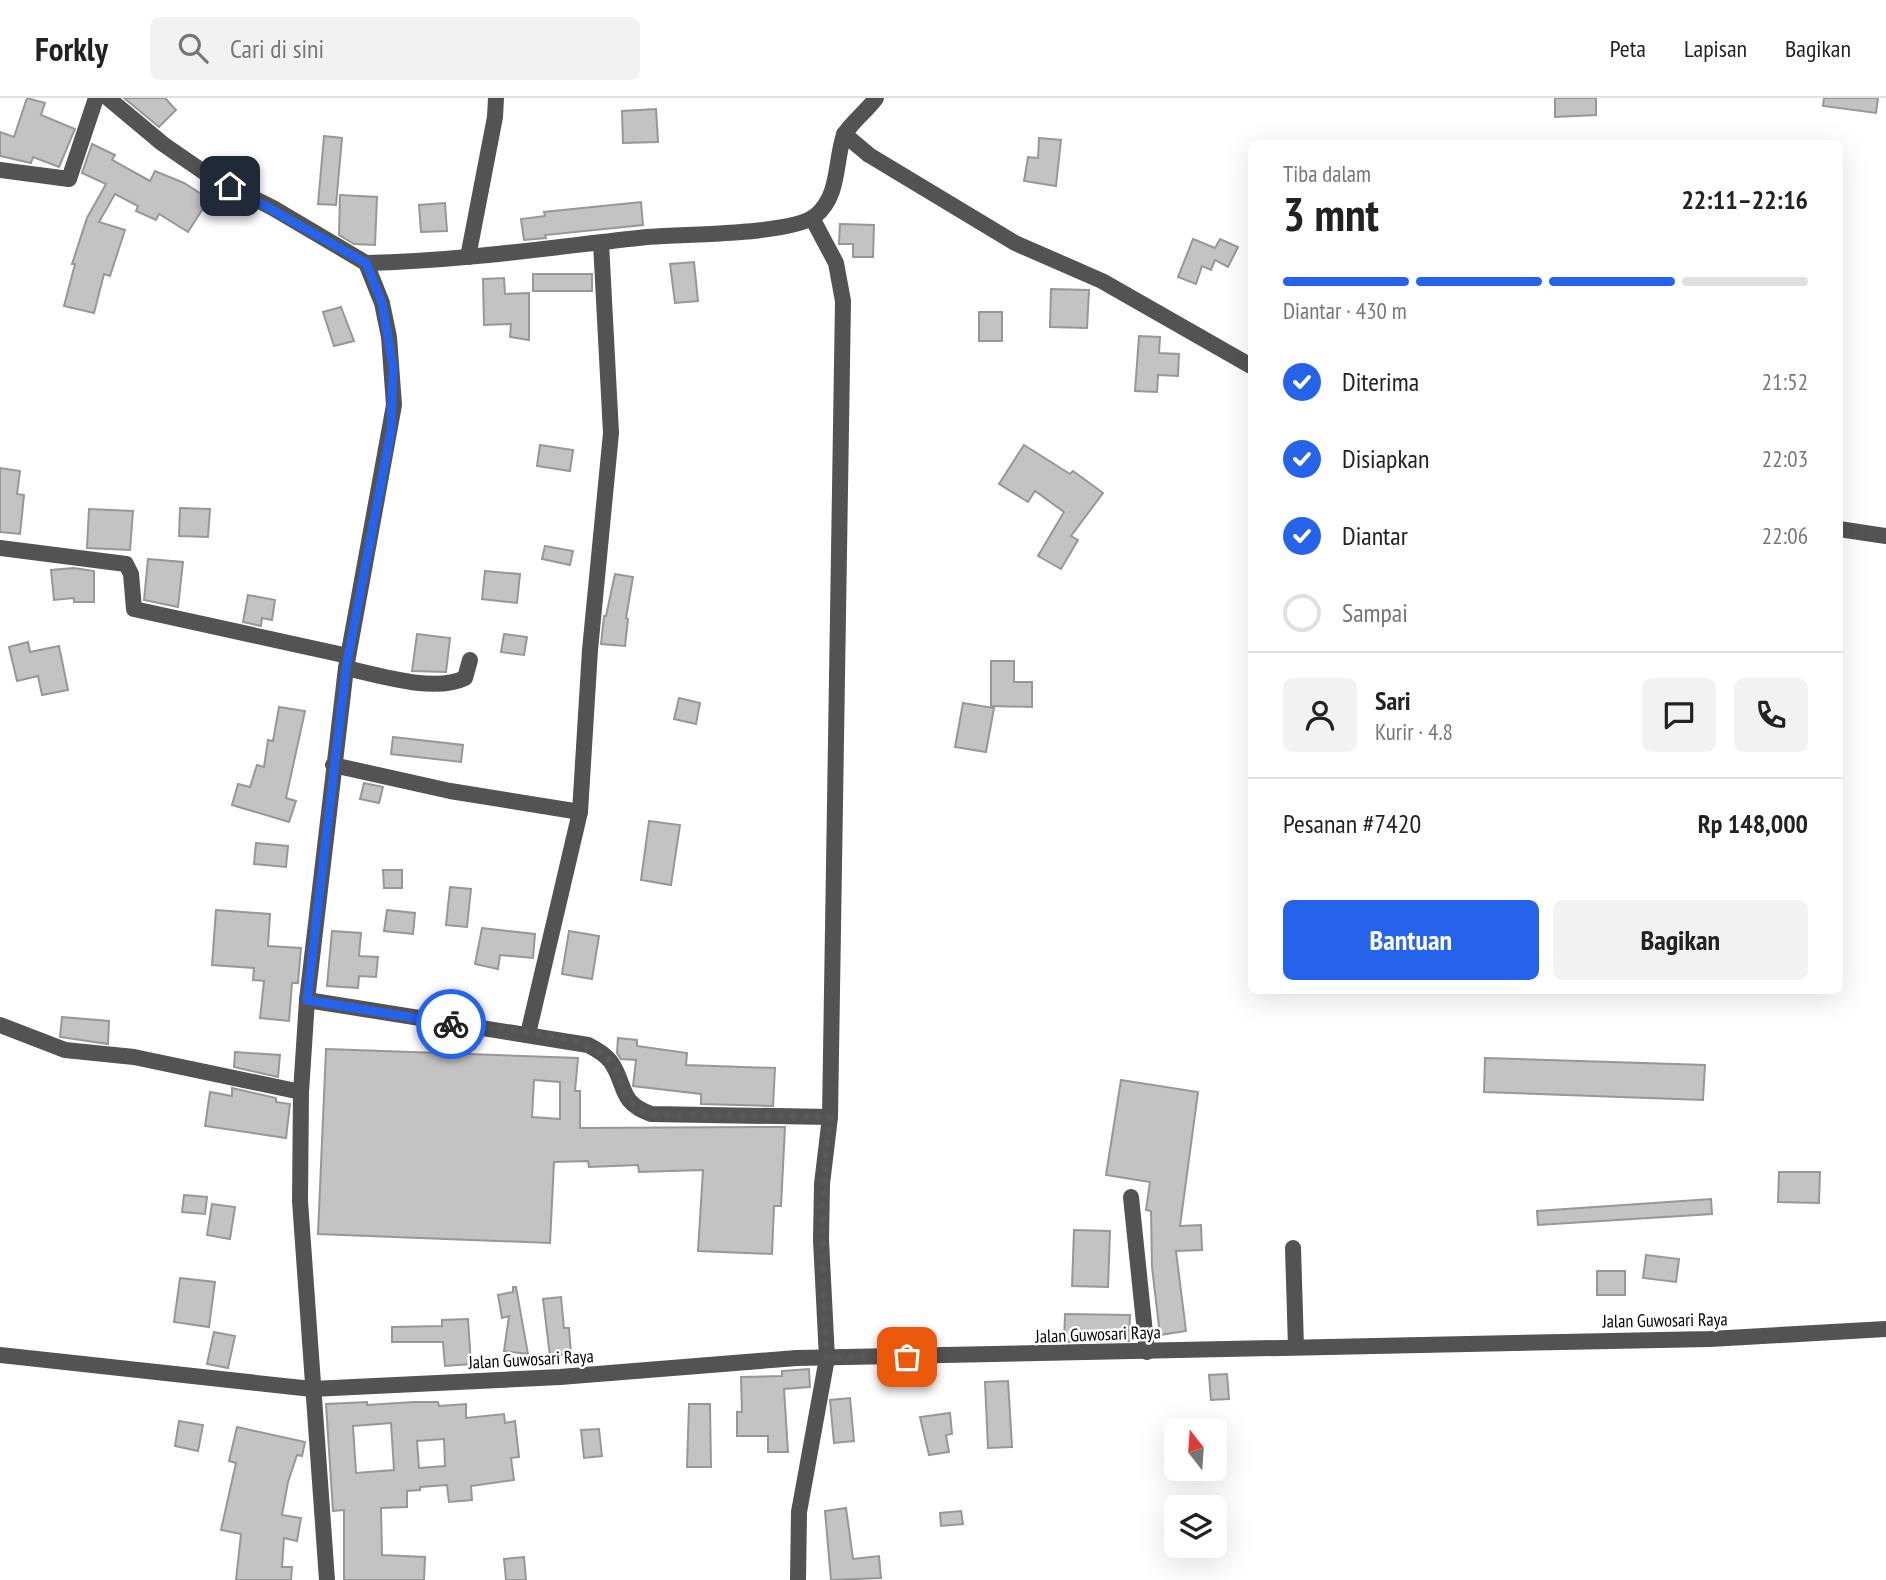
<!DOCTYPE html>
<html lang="id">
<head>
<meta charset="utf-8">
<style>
  :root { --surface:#fff; --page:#f2f2f2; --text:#222; --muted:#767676; --line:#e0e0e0; --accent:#2563eb }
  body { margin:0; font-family:"PT Sans Narrow",sans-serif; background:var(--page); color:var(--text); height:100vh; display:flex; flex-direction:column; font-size:26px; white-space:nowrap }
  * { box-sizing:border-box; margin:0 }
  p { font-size:23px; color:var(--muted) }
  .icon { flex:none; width:38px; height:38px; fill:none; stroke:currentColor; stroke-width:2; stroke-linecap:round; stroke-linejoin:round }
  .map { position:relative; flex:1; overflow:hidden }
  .details { position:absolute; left:1248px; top:42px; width:595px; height:854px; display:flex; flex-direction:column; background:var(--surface); border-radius:10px; box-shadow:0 7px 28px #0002 }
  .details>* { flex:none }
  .needle { width:46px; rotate:343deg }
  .tools { position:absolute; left:1164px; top:1320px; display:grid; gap:14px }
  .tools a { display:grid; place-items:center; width:63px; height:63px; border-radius:10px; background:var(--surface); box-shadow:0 7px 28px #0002; font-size:35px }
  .pin { position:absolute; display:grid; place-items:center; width:60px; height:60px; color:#fff; margin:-30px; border-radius:14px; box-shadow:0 4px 10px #0006 }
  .courier { position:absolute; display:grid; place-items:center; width:70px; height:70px; margin:-35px; border:5px solid #2563eb; border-radius:50%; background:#fff; color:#222; box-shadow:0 2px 9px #0007 }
  .headline em { font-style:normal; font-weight:700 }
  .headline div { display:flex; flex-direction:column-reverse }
  .headline { display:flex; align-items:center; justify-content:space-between; height:119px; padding:0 35px }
  h1 { font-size:46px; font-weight:700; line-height:52px }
  .bar { display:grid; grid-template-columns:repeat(4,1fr); gap:10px 7px; align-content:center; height:84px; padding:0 35px }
  .bar i { height:9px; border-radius:5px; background:var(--line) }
  .bar .selected { background:var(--accent) }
  .bar p { grid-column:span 4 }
  .line { display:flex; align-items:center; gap:18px; padding:0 35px; border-top:2px solid var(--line) }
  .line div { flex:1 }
  .round { display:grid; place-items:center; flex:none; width:74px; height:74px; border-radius:10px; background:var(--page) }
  ol { padding:0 35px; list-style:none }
  li { display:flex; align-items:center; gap:21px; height:77px }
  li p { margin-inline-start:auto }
  li .icon { padding:7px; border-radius:50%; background:var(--accent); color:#fff; stroke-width:4 }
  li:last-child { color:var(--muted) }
  li i { width:38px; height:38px; border:4px solid var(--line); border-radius:50% }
  .cta { display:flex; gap:14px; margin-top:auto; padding:14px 35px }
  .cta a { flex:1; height:80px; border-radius:10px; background:var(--accent); color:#fff; font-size:28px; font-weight:700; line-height:80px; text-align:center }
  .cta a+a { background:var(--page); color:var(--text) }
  header { display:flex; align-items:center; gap:42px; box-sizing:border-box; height:98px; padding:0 35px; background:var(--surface); border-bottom:2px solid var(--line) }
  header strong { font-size:33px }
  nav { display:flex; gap:38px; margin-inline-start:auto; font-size:24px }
  .search { width:490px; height:63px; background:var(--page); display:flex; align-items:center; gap:18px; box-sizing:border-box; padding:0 24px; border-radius:10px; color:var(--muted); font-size:26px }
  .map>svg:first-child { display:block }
  .building { fill:#c3c3c3; stroke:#979797; stroke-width:2; fill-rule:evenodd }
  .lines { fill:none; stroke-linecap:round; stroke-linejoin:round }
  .minor { stroke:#535353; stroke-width:16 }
  .done { stroke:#595959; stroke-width:7; stroke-dasharray:0 12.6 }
  .route { stroke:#2563eb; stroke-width:9 }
  .labels { text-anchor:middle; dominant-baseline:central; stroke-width:5; stroke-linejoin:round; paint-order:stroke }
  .street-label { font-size:18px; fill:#000; stroke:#fff }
</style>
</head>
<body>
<header>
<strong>Forkly</strong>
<div class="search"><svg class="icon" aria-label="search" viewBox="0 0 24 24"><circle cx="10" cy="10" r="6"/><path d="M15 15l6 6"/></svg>Cari di sini</div>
<nav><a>Peta</a><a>Lapisan</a><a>Bagikan</a></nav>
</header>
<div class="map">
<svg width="1886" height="1482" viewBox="0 0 1886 1482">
  <rect width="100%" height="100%" fill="#fff"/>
  <g class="building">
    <path d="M27,0L45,5L41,17L75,31L59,69L33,59L31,65L0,58V34L14,39Z"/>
    <path d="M124,0H165L176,12L159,29Z"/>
    <path d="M1555,0H1596V17L1555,19Z"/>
    <path d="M1824,0H1878L1876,15L1823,8Z"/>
    <path d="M656,11L658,44L623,45L622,13Z"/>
    <path d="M324,38L342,40L336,107L318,106Z"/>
    <path d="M1039,40L1061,42L1056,88L1024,83L1028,59L1038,60Z"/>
    <path d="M92,46L115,57L112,62L150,83L155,73L184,85L209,101L188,134L159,116L156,122L136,113L138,108L115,96L99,124L125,132L110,178L104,176L94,215L64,208L75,166H72L87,120L106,86L82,75Z"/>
    <path d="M340,97L377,99L375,147L354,146L339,137Z"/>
    <path d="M641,104L643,127L545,137L546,140L524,142L521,121L545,118L544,114Z"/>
    <path d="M445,105L447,133L421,134L419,107Z"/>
    <path d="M840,126L874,127L873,159H853V146H839Z"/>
    <path d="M1193,141L1215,150L1220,141L1238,149L1228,169L1215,162L1211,172L1202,168L1196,186L1178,179Z"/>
    <path d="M694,164L698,203L675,205L670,166Z"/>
    <rect x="533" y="176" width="59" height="17"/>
    <path d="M504,180L505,196L529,195V242L510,239L511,226L484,227L483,181Z"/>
    <path d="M1051,191L1089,192L1087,230L1050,229Z"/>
    <path d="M341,209L354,243L334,248L323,214Z"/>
    <rect x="979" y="214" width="23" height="29"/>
    <path d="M1139,238L1160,239L1159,255L1179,256L1178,278L1158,277L1157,294L1135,293Z"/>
    <path d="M540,347L573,352L570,373L537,368Z"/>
    <path d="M1024,347L1070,376L1073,373L1103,395L1071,438L1078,442L1061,471L1038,458L1064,414L1035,393L1028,404L999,386Z"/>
    <path d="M0,370L20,373L17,396L24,397L20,436L0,434Z"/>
    <path d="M180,410L210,411L208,439L179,438Z"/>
    <path d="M89,411L133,413L130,452L87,450Z"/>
    <path d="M545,448L573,453L570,467L542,461Z"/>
    <path d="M148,461L183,464L178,509L144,502Z"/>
    <path d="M74,470L94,473V504H74V500L54,502L51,472Z"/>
    <path d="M485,473L520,476L517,505L482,501Z"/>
    <path d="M615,476L633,479L626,520L628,521L625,548L601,546L604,518H606Z"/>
    <path d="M248,497L275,502L272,522L262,520L261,528L243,524Z"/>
    <path d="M417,536L450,540L446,574L412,573Z"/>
    <path d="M504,536L527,539L524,557L501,554Z"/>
    <path d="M28,544L30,554L59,548L68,592L42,597L38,578L17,583L9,549Z"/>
    <path d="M991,563H1014V584H1032V609L991,608Z"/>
    <path d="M679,600L700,605L696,626L674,621Z"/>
    <path d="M963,605L994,610L986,654L955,649Z"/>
    <path d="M279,609L305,613L286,700L296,703L289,724L232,707L238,686L250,689L257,667L264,669L268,642L273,643Z"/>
    <path d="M393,639L463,647L461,664L391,656Z"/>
    <path d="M364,685L383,689L379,705L360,701Z"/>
    <path d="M649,723L680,727L671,787L641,782Z"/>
    <path d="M256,745L288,748L286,769L254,766Z"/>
    <path d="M383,772H402V790H384Z"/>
    <path d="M450,789L471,791L467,829L446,827Z"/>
    <path d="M216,812L270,816L268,848L301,850L298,885H292L289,923L260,920L264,883L253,882L254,870L212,867Z"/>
    <path d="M387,812L415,815L413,836L384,833Z"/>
    <path d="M482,830L535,836L533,860L500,857L498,871L475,866Z"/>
    <path d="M332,833L361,835L359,858L378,859L376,879L359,878L358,890L327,888Z"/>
    <path d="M569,833L599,838L592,881L562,876Z"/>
    <path d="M62,919L109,923L108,946L60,939Z"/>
    <path d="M618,940L637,942V948L687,955L686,967L775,970L773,1008L701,1006V996L633,988L636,962L621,961L617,955Z"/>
    <path d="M326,951L578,960L575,993H580V1030L785,1029L781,1108H774L772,1156L698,1153L703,1072L639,1074L638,1067L589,1069L588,1063L554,1064L550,1145L318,1136ZM534,982L560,984V1021L532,1019Z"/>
    <path d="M235,954L280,957L278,979L234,969Z"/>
    <path d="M1485,960L1705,967L1703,1002L1484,994Z"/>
    <path d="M1121,982L1198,994L1180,1128L1201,1127L1202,1152L1176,1153L1186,1233L1160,1237L1152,1169L1151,1113L1146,1112L1150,1084L1106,1077Z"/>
    <path d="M232,990L276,1000V1004L290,1006L286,1040L205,1028L210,994L232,998Z"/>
    <path d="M1779,1074H1820L1819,1105L1778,1104Z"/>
    <path d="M184,1097L207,1099L205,1116L182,1114Z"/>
    <path d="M1711,1101L1712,1116L1538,1127L1537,1113Z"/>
    <path d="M212,1106L235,1109L230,1141L207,1137Z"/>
    <path d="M1074,1132L1110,1133L1108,1189L1072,1188Z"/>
    <path d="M1646,1157L1679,1161L1676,1184L1643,1180Z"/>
    <rect x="1597" y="1173" width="28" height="24"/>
    <path d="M180,1180L215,1184L209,1229L174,1224Z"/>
    <path d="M513,1189H516L528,1256L504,1253L509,1218L502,1220L498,1197L513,1194Z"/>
    <path d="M561,1199L564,1230H569L571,1256L550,1258L543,1201Z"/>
    <path d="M1065,1216L1130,1217L1129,1243L1064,1244Z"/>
    <path d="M468,1221L471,1266L445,1268L443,1244H392V1229L442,1228V1222Z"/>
    <path d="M214,1234L235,1238L228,1270L207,1266Z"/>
    <path d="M809,1271L810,1289L784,1291L788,1354H768V1338H737V1314H742L741,1279L782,1278V1273Z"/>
    <path d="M1227,1276L1229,1301L1211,1302L1209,1277Z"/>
    <path d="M1008,1283L1012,1349L988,1350L985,1284Z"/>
    <path d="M850,1300L854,1343L834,1345L830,1302Z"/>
    <path d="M367,1304V1307L414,1304H438L439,1308L466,1306V1320L504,1316L505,1325L515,1323L519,1359L511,1360L514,1382L471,1388L472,1402L449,1404L447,1387L420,1389V1392L407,1393V1409L381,1410L382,1457L425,1459L424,1482H344V1412L333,1413L326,1306ZM391,1325L394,1372L356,1375L353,1328ZM444,1341L445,1368L419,1370L417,1343Z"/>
    <path d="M689,1306H710L711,1369H687Z"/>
    <path d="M950,1315L952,1336L946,1337L949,1354L929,1357L920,1319Z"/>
    <path d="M179,1323L203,1327L198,1353L175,1348Z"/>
    <path d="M237,1329L305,1344L302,1358L297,1357L288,1384L282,1417L301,1420L297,1443L284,1440L282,1469H292L291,1482H236L241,1436L221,1432L236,1365L229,1363Z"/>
    <path d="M599,1331L602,1358L584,1360L581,1332Z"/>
    <path d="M846,1410L853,1461L879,1458L881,1480L831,1482L825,1413Z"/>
    <path d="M961,1413L963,1426L941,1428L940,1415Z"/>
    <path d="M524,1459L526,1482H506L504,1461Z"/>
  </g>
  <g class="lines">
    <g class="minor">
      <path d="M108,0L163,46L208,77L273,110L366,165L382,205L389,239L394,307L346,570L307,902L301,994L300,1103L327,1482"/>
      <path d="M844,36L869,57L1015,145L1102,183L1251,268"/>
      <path d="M0,72L69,81L96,0"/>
      <path d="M468,159L495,19L496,0"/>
      <path d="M366,165C461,163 553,149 647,139C682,136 790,137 815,118C839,99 835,67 843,40C846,29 868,12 876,0"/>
      <path d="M1839,431L1886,438"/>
      <path d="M0,450L126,466L131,476L134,511L348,558"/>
      <path d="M346,570C378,577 434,595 465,580L470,562"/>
      <path d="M333,667L450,693L580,714"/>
      <path d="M307,902L588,947C596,951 605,956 611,964C627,988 618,1004 651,1016L830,1019"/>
      <path d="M0,927L65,952L134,959L301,994"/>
      <path d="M528,936L580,714L590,552L611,335L601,145"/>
      <path d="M1131,1099L1147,1254"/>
      <path d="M1293,1150L1296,1249"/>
      <path d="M0,1257L312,1291L560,1279L797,1260L1710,1241L1886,1231"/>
      <path d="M798,1482L799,1414L827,1260L821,1142L822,1086L830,1019L843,203L836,165L812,120"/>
    </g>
  </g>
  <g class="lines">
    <path class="done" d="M451,926C488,930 583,935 607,960C629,982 614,1003 651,1016L830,1019C820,1100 822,1178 827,1260L907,1259"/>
    <path class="route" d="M230,88L366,165L382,205L393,269L391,332L346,570L307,902L451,926"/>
  </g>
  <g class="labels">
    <g class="street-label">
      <text transform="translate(1665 1222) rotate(-1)">Jalan Guwosari Raya</text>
      <text transform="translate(1098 1236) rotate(-2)">Jalan Guwosari Raya</text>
      <text transform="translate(531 1261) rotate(-3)">Jalan Guwosari Raya</text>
    </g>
  </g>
</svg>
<div class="tools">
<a><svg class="needle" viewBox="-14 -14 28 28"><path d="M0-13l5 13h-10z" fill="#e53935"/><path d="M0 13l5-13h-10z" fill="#767676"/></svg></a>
<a><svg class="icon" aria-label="layers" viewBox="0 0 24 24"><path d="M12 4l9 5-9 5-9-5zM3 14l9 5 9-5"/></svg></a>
</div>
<div class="pin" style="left:907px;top:1259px;background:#ea580c"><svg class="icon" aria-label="bag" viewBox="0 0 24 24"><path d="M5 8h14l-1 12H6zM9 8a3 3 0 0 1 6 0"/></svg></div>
<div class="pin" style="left:230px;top:88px;background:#1f2937"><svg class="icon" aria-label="home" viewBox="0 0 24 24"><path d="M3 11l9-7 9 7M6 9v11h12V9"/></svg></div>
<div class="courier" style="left:451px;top:926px"><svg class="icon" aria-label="bike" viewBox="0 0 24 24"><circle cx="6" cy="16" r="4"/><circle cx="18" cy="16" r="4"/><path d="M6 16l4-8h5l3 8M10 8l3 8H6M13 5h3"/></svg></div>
<section class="details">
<div class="headline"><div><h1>3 mnt</h1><p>Tiba dalam</p></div><em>22:11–22:16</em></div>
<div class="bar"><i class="selected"></i><i class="selected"></i><i class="selected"></i><i></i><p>Diantar · 430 m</p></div>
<ol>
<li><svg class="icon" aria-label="check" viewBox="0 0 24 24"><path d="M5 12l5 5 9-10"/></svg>Diterima<p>21:52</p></li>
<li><svg class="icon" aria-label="check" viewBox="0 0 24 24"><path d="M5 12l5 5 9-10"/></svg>Disiapkan<p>22:03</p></li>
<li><svg class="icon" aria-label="check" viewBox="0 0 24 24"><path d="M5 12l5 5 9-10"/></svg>Diantar<p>22:06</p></li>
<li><i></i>Sampai</li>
</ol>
<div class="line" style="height:126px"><a class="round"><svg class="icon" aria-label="person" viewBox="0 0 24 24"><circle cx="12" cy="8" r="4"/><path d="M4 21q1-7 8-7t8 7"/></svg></a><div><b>Sari</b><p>Kurir · 4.8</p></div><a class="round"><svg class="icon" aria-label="chat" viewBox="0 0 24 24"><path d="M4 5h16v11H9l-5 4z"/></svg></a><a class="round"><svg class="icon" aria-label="phone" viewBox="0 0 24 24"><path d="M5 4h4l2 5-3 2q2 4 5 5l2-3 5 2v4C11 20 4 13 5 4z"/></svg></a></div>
<div class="line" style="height:91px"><div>Pesanan #7420</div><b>Rp 148,000</b></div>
<div class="cta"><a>Bantuan</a><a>Bagikan</a></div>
</section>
</div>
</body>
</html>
